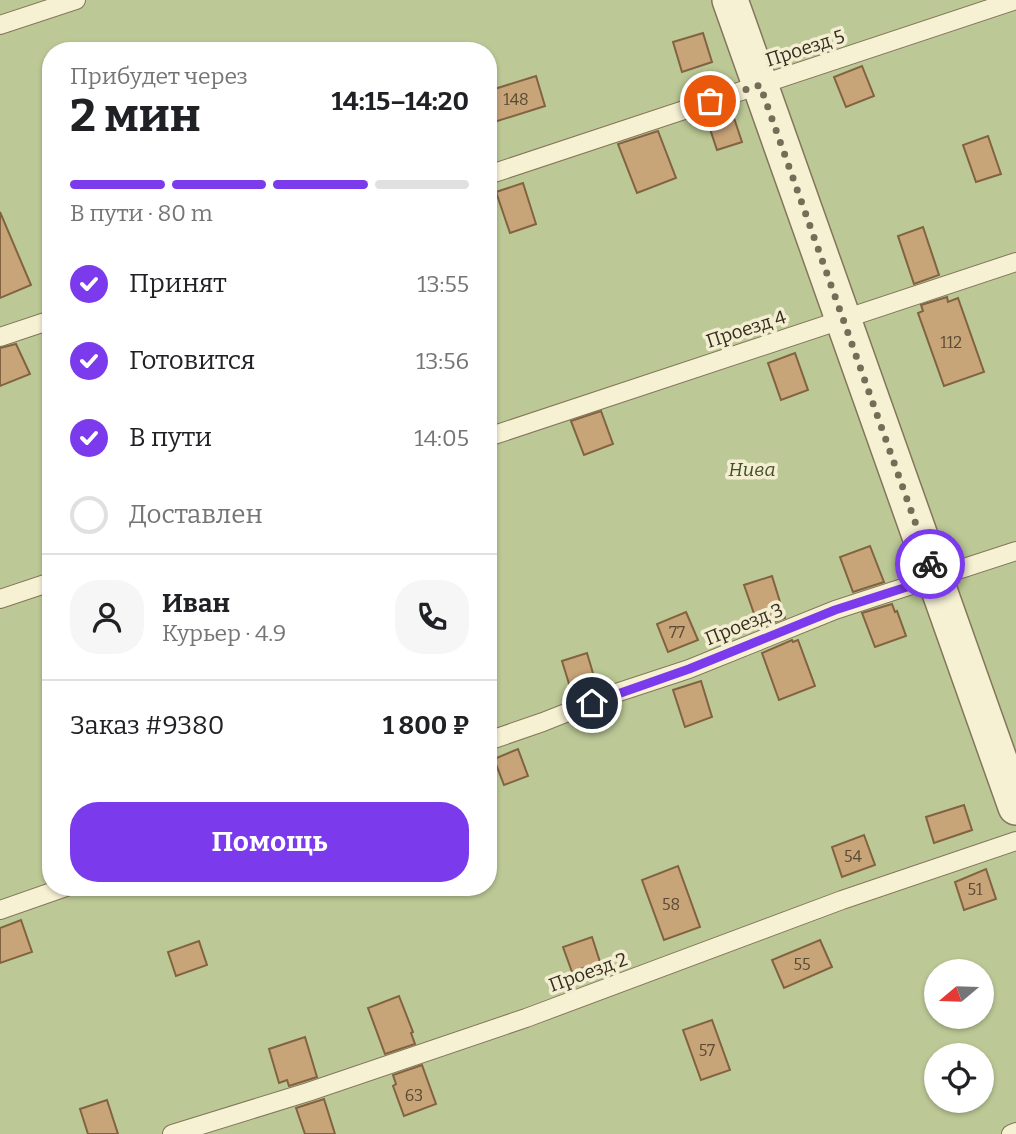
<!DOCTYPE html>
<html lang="ru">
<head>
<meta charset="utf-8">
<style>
  :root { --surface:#fff; --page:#f6f6f6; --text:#202124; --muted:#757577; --line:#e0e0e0; --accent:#7c3aed }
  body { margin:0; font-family:Bitter,serif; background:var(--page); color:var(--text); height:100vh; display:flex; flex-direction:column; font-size:26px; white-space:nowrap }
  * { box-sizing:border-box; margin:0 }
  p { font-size:23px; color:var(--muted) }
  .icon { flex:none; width:38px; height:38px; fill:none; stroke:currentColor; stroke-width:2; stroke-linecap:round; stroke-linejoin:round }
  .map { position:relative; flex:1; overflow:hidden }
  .panel { position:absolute; left:42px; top:42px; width:455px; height:854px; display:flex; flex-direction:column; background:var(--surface); border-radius:28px; box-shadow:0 2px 5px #0004 }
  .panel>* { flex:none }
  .needle { width:46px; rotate:251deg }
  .fabs { position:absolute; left:924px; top:959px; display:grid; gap:14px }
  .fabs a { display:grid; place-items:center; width:70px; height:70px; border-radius:50%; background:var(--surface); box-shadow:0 2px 5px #0004; font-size:35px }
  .pin { position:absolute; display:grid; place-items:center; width:60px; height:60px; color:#fff; margin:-30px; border:4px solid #fff; border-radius:50%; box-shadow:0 2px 7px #0007 }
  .courier { position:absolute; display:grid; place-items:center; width:70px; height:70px; margin:-35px; border:5px solid #7c3aed; border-radius:50%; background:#fff; color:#222; box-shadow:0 2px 9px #0007 }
  .head em { font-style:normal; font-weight:700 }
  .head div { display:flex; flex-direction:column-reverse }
  .head { display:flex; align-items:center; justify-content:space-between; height:119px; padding:0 28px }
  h1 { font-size:46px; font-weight:700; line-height:52px }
  .bar { display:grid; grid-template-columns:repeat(4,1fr); gap:10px 7px; align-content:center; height:84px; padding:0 28px }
  .bar i { height:9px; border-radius:5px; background:var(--line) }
  .bar .active { background:var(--accent) }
  .bar p { grid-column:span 4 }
  .line { display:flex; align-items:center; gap:18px; padding:0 28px; border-top:2px solid var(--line) }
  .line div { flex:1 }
  .round { display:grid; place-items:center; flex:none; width:74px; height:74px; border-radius:28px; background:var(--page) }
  ol { padding:0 28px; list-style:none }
  li { display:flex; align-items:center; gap:21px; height:77px }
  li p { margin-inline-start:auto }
  li .icon { padding:7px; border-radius:50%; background:var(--accent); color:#fff; stroke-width:4 }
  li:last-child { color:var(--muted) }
  li i { width:38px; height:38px; border:4px solid var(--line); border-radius:50% }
  .button { display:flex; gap:14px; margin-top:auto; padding:14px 28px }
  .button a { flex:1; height:80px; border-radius:28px; background:var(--accent); color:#fff; font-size:28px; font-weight:700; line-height:80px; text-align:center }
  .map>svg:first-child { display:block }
  .green { fill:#bcc996; fill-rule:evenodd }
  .building { fill:#c8a479; stroke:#826341; stroke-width:2 }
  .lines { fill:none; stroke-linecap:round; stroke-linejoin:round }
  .lane-casing { stroke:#84765a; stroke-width:20 }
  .street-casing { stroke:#84765a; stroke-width:38 }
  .lane { stroke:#f7f1d4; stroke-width:18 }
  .street { stroke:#f7f1d4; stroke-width:35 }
  .done { stroke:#756d57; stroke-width:7; stroke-dasharray:0 12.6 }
  .route { stroke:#7c3aed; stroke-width:9 }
  .labels { text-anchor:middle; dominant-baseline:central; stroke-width:7; stroke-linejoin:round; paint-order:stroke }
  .number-label { font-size:16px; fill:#5a4a34 }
  .street-label { font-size:19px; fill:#352c1d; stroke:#f3eed1 }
  .park-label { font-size:19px; font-style:italic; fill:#405025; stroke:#f3eed1 }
</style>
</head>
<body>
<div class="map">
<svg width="1016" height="1134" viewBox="0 0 1016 1134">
  <rect width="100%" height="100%" fill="#ece5c2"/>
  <path class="green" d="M0,0H1016V1134H0ZM51,51H488V887H51ZM936,971H982V1017H936ZM936,1055H982V1101H936Z"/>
  <g class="building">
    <path d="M703,33L712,62L682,72L673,42Z"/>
    <path d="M862,66L874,96L846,107L834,77Z"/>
    <path d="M536,76L545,106L488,124V91Z"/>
    <path d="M731,109L742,142L717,150L706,117Z"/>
    <path d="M658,131L676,178L637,193L618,144Z"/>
    <path d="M988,136L1001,174L976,182L963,145Z"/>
    <path d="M523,183L536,224L510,233L496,192Z"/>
    <path d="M0,212L31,285L0,298Z"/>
    <path d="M923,227L939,275L914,284L898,236Z"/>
    <path d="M947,297L948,302L958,298L984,372L944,386L918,313L923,311L921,305Z"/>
    <path d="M16,344L30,374L0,386V348Z"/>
    <path d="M795,353L808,390L781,400L768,363Z"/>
    <path d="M601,411L613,444L584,455L571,421Z"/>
    <path d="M870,546L884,582L853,592L840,557Z"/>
    <path d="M772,576L785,618L759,628L744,585Z"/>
    <path d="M892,604L895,612L897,611L906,636L875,647L862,613Z"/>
    <path d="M686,612L698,640L668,652L657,624Z"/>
    <path d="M792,640L793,642L798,640L815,686L779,700L762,653Z"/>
    <path d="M587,653L595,680L570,687L562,661Z"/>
    <path d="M701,681L712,717L685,727L673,690Z"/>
    <path d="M518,749L528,776L504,785L494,759Z"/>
    <path d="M964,805L972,830L934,843L926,817Z"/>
    <path d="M864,835L875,865L842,877L832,847Z"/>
    <path d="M678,866L700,927L664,940L642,880Z"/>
    <path d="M986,869L996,899L964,910L955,882Z"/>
    <path d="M21,920L32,952L0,963V928Z"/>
    <path d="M592,937L600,962L572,972L563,947Z"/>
    <path d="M820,940L832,967L784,988L772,960Z"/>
    <path d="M199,941L207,965L176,976L168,952Z"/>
    <path d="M399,996L413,1032L411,1033L415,1044L385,1054L368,1008Z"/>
    <path d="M712,1020L730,1070L701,1080L683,1030Z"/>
    <path d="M305,1037L317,1077L289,1086L287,1080L279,1083L269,1049Z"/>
    <path d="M422,1065L436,1104L404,1116L393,1086L396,1084L393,1075Z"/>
    <path d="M324,1099L335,1134H305L296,1108Z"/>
    <path d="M107,1100L118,1134H88L80,1109Z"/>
  </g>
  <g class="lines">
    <g class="lane-casing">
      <g id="lane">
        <path d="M0,25L76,0"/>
        <path d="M488,175L1016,0"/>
        <path d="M0,337L51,320"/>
        <path d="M488,437L1016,262"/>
        <path d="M0,599L51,582"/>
        <path d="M488,741L543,722L616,693L689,669L835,610L1016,551"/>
        <path d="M0,910L66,887"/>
        <path d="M172,1134L308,1092L526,1018L842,900L1016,841"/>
        <path d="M1011,1134L1016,1132"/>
      </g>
    </g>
    <g class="street-casing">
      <path id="street" d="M730,0L1016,807"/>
    </g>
    <use href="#lane" class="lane"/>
    <use href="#street" class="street"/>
  </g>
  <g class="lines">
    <path class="done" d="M710,101L760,85L930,564"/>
    <path class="route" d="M592,703L689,669L835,610L935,578L930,564"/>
  </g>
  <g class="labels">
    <g class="number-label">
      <text x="516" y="99">148</text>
      <text x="951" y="342">112</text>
      <text x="677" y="632">77</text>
      <text x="853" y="856">54</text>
      <text x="975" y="889">51</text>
      <text x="671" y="904">58</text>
      <text x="802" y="964">55</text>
      <text x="707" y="1050">57</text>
      <text x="414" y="1095">63</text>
    </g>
    <g class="street-label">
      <text transform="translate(805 48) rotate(-18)">Проезд 5</text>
      <text transform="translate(746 329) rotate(-18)">Проезд 4</text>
      <text transform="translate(744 624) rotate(-22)">Проезд 3</text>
      <text transform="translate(588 972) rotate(-20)">Проезд 2</text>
    </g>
    <g class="park-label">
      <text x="752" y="469">Нива</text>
    </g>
  </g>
</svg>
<div class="fabs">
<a><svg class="needle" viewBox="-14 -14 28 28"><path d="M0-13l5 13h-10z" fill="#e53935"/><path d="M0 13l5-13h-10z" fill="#757577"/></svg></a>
<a><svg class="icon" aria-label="locate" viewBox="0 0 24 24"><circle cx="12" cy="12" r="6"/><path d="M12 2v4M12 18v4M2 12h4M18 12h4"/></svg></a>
</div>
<div class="pin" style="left:710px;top:101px;background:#ea580c"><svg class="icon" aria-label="bag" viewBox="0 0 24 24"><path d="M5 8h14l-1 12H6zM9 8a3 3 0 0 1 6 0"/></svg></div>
<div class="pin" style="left:592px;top:703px;background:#1f2937"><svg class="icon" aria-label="home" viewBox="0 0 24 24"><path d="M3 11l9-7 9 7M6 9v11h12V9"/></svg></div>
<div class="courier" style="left:930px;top:564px"><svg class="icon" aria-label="bike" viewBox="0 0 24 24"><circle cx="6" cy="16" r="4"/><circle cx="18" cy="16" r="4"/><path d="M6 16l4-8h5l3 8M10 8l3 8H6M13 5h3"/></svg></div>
<section class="panel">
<div class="head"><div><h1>2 мин</h1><p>Прибудет через</p></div><em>14:15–14:20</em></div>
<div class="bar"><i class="active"></i><i class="active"></i><i class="active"></i><i></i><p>В пути · 80 m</p></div>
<ol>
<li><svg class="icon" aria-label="check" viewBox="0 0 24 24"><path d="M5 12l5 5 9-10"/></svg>Принят<p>13:55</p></li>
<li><svg class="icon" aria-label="check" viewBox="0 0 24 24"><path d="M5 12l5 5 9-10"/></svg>Готовится<p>13:56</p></li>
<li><svg class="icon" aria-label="check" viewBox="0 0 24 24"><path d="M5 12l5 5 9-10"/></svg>В пути<p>14:05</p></li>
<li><i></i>Доставлен</li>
</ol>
<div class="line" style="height:126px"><a class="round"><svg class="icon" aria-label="person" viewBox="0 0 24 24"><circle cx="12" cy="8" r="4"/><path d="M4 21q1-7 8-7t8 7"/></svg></a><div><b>Иван</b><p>Курьер · 4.9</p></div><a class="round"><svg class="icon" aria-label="phone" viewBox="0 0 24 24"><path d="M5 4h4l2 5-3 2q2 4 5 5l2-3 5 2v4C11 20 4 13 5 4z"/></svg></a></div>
<div class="line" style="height:91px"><div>Заказ #9380</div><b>1 800 ₽</b></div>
<div class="button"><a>Помощь</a></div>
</section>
</div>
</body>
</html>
